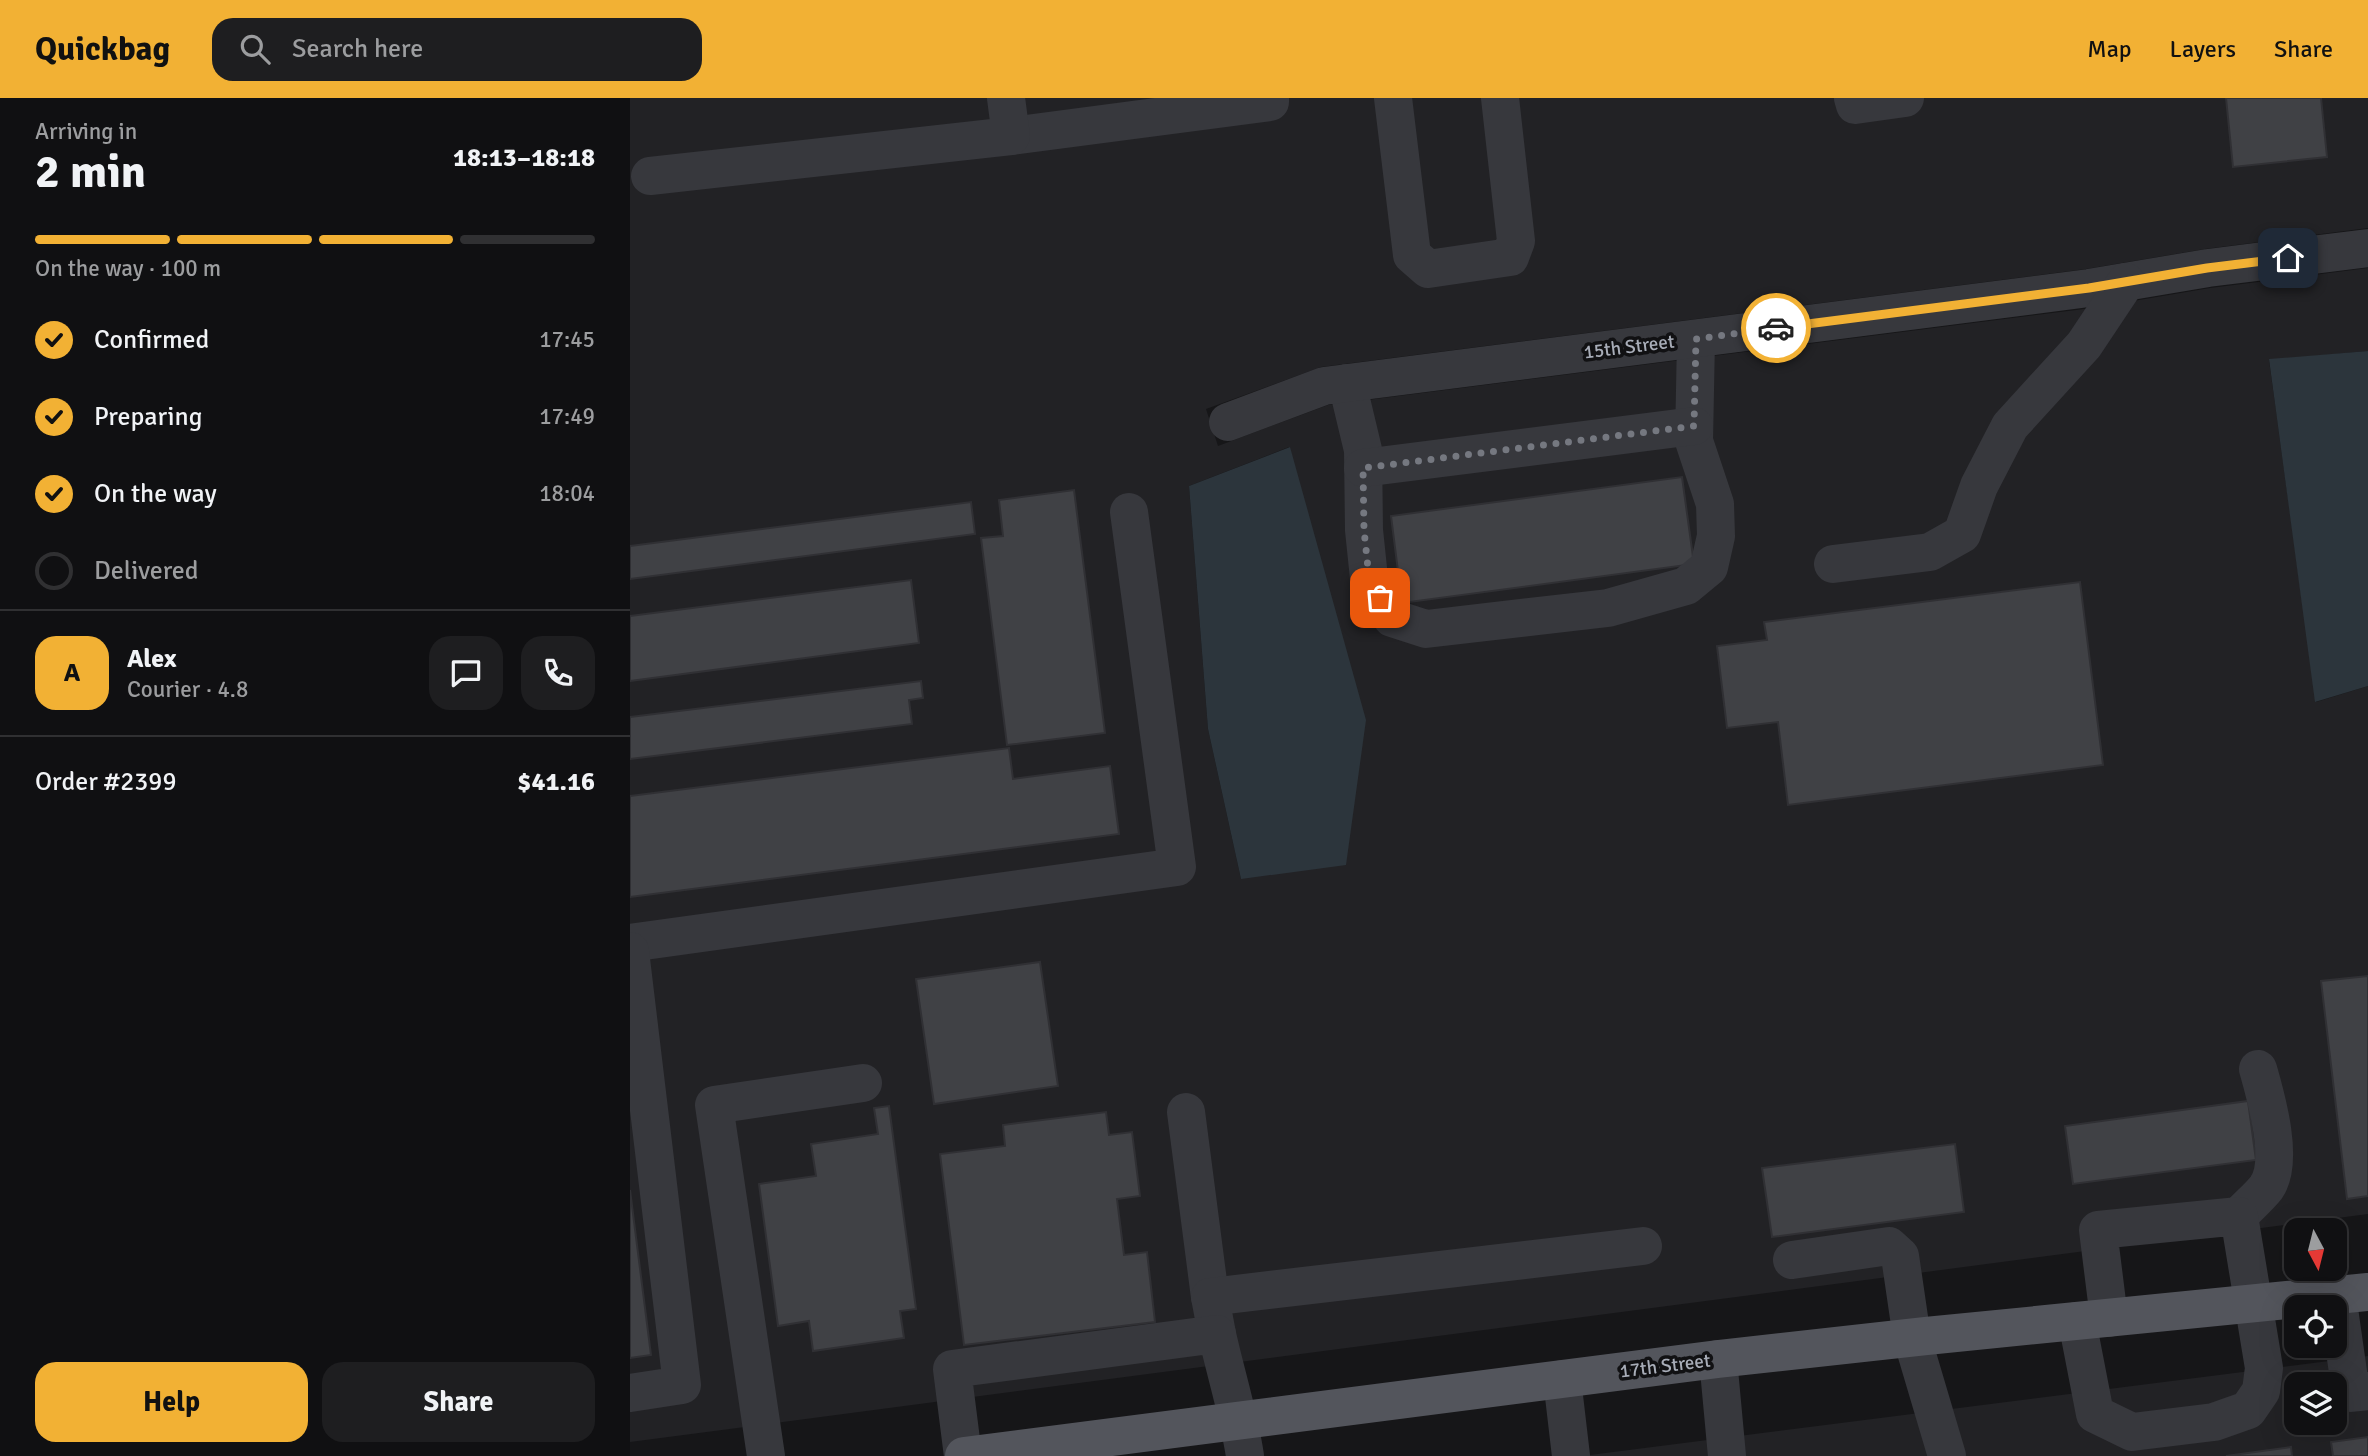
<!DOCTYPE html>
<html lang="en">
<head>
<meta charset="utf-8">
<style>
  :root { --surface:#101012; --page:#1e1e20; --text:#f1f3f6; --muted:#9c9d9f; --line:#303032; --accent:#f2b134 }
  body { margin:0; font-family:Signika,sans-serif; background:var(--page); color:var(--text); height:100vh; display:flex; flex-direction:column; font-size:26px; white-space:nowrap }
  * { box-sizing:border-box; margin:0 }
  p { font-size:23px; color:var(--muted) }
  .icon { flex:none; width:38px; height:38px; fill:none; stroke:currentColor; stroke-width:2; stroke-linecap:round; stroke-linejoin:round }
  .map { position:relative; flex:1; overflow:hidden }
  .details { display:flex; flex-direction:column; background:var(--surface); width:630px }
  .details>* { flex:none }
  .needle { width:46px; rotate:173deg }
  .buttons { position:absolute; left:1654px; top:1120px; display:grid; gap:14px }
  .buttons a { display:grid; place-items:center; width:63px; height:63px; border-radius:14px; background:var(--surface); box-shadow:0 7px 28px #0002,0 0 0 2px var(--line); font-size:35px }
  .pin { position:absolute; display:grid; place-items:center; width:60px; height:60px; color:#fff; margin:-30px; border-radius:14px; box-shadow:0 4px 10px #0006 }
  .courier { position:absolute; display:grid; place-items:center; width:70px; height:70px; margin:-35px; border:5px solid #f2b134; border-radius:50%; background:#fff; color:#222; box-shadow:0 2px 9px #0007 }
  .summary em { font-style:normal; font-weight:800 }
  .summary div { display:flex; flex-direction:column-reverse }
  .summary { display:flex; align-items:center; justify-content:space-between; height:119px; padding:0 35px }
  h1 { font-size:46px; font-weight:800; line-height:52px }
  .bar { display:grid; grid-template-columns:repeat(4,1fr); gap:10px 7px; align-content:center; height:84px; padding:0 35px }
  .bar i { height:9px; border-radius:5px; background:var(--line) }
  .bar .active { background:var(--accent) }
  .bar p { grid-column:span 4 }
  .line { display:flex; align-items:center; gap:18px; padding:0 35px; border-top:2px solid var(--line) }
  .line div { flex:1 }
  .round { display:grid; place-items:center; flex:none; width:74px; height:74px; border-radius:21px; background:var(--page) }
  ol { padding:0 35px; list-style:none }
  li { display:flex; align-items:center; gap:21px; height:77px }
  li p { margin-inline-start:auto }
  li .icon { padding:7px; border-radius:50%; background:var(--accent); color:#111; stroke-width:4 }
  li:last-child { color:var(--muted) }
  li i { width:38px; height:38px; border:4px solid var(--line); border-radius:50% }
  .cta { display:flex; gap:14px; margin-top:auto; padding:14px 35px }
  .cta a { flex:1; height:80px; border-radius:21px; background:var(--accent); color:#111; font-size:28px; font-weight:800; line-height:80px; text-align:center }
  .cta a+a { background:var(--page); color:var(--text) }
  header { display:flex; align-items:center; gap:42px; box-sizing:border-box; height:98px; padding:0 35px; background:var(--accent); color:#111 }
  header strong { font-size:33px }
  nav { display:flex; gap:38px; margin-inline-start:auto; font-size:24px }
  .search { width:490px; height:63px; background:var(--page); display:flex; align-items:center; gap:18px; box-sizing:border-box; padding:0 24px; border-radius:21px; color:var(--muted); font-size:26px }
  main { display:flex; flex:1; min-height:0 }
  .map>svg:first-child { display:block }
  .built { fill:#222225; fill-rule:evenodd }
  .water { fill:#2c353c }
  .building { fill:#404145; stroke:#303034; stroke-width:2 }
  .lines { fill:none; stroke-linecap:round; stroke-linejoin:round }
  .minor { stroke:#37383d; stroke-width:38 }
  .major { stroke:#53555c; stroke-width:38 }
  .done { stroke:#757880; stroke-width:7; stroke-dasharray:0 12.6 }
  .route { stroke:#f2b134; stroke-width:9 }
  .labels { text-anchor:middle; dominant-baseline:central; stroke-width:7; stroke-linejoin:round; paint-order:stroke }
  .street-label { font-size:19px; fill:#a8adb8; stroke:#111113 }
</style>
</head>
<body>
<header>
<strong>Quickbag</strong>
<div class="search"><svg class="icon" aria-label="search" viewBox="0 0 24 24"><circle cx="10" cy="10" r="6"/><path d="M15 15l6 6"/></svg>Search here</div>
<nav><a>Map</a><a>Layers</a><a>Share</a></nav>
</header>
<main>
<section class="details">
<div class="summary"><div><h1>2 min</h1><p>Arriving in</p></div><em>18:13–18:18</em></div>
<div class="bar"><i class="active"></i><i class="active"></i><i class="active"></i><i></i><p>On the way · 100 m</p></div>
<ol>
<li><svg class="icon" aria-label="check" viewBox="0 0 24 24"><path d="M5 12l5 5 9-10"/></svg>Confirmed<p>17:45</p></li>
<li><svg class="icon" aria-label="check" viewBox="0 0 24 24"><path d="M5 12l5 5 9-10"/></svg>Preparing<p>17:49</p></li>
<li><svg class="icon" aria-label="check" viewBox="0 0 24 24"><path d="M5 12l5 5 9-10"/></svg>On the way<p>18:04</p></li>
<li><i></i>Delivered</li>
</ol>
<div class="line" style="height:126px"><b class="round" style="background:var(--accent);color:#111">A</b><div><b>Alex</b><p>Courier · 4.8</p></div><a class="round"><svg class="icon" aria-label="chat" viewBox="0 0 24 24"><path d="M4 5h16v11H9l-5 4z"/></svg></a><a class="round"><svg class="icon" aria-label="phone" viewBox="0 0 24 24"><path d="M5 4h4l2 5-3 2q2 4 5 5l2-3 5 2v4C11 20 4 13 5 4z"/></svg></a></div>
<div class="line" style="height:91px"><div>Order #2399</div><b>$41.16</b></div>
<div class="cta"><a>Help</a><a>Share</a></div>
</section>
<div class="map">
<svg width="1738" height="1358" viewBox="0 0 1738 1358">
  <rect width="100%" height="100%" fill="#161618"/>
  <g class="built">
    <path d="M0,0H1738V130L1575,151L1456,171L691,269L576,311L588,348L698,307L1462,210L1580,190L1738,170V253L1639,262L1686,604L1738,588V1116L0,1344ZM659,349H660L611,781L578,631L559,388Z"/>
    <path d="M1738,1258V1358H952ZM1666,1286H1704V1325H1666Z"/>
  </g>
  <g class="water">
    <path d="M1738,253V588L1685,604L1639,261Z"/>
    <path d="M660,349L736,622L716,767L611,781L578,631L559,388Z"/>
  </g>
  <g class="building">
    <path d="M1596,0H1691L1697,59L1603,69Z"/>
    <path d="M1052,379L1064,466L772,505L761,418Z"/>
    <path d="M444,392L475,635L377,647L351,440L373,438L369,402Z"/>
    <path d="M341,404L345,436L0,481V448Z"/>
    <path d="M281,482L289,545L0,583V518Z"/>
    <path d="M1450,484L1473,667L1158,707L1148,624L1097,630L1087,548L1137,542L1134,524Z"/>
    <path d="M291,583L293,600L279,602L282,626L0,661V619Z"/>
    <path d="M379,650L383,681L480,668L489,736L0,799V698Z"/>
    <path d="M410,864L428,988L304,1006L286,881Z"/>
    <path d="M1738,878V1098L1717,1101L1691,883Z"/>
    <path d="M1618,1003L1626,1062L1443,1086L1435,1028Z"/>
    <path d="M259,1008L286,1211L270,1213L274,1240L183,1253L179,1223L148,1228L129,1086L186,1078L181,1046L248,1036L244,1010Z"/>
    <path d="M476,1014L479,1037L502,1034L510,1098L487,1101L494,1157L517,1154L525,1224L334,1247L310,1056L375,1048L373,1027Z"/>
    <path d="M1325,1046L1334,1114L1142,1139L1132,1070Z"/>
    <path d="M0,1092L21,1257L0,1260Z"/>
    <path d="M1738,1339V1358H1703L1701,1344Z"/>
    <path d="M1661,1349L1662,1358H1596Z"/>
  </g>
  <g class="lines">
    <g class="minor">
      <path d="M763,0L782,157L798,171L880,159L886,143L870,0"/>
      <path d="M1223,0L1225,7L1275,0"/>
      <path d="M381,38L640,4V0"/>
      <path d="M20,78L381,38L376,0"/>
      <path d="M717,285L733,352L734,432L739,480L762,520L796,531L978,510L1056,488L1079,469L1086,438L1085,406L1064,343L1066,241"/>
      <path d="M598,324L694,288L1459,190L1578,170L1738,150"/>
      <path d="M733,370L1064,328"/>
      <path d="M1203,466L1300,454L1332,436L1349,388L1380,328L1454,247L1496,184"/>
      <path d="M0,845L547,769L499,414"/>
      <path d="M0,853L52,1287L0,1295"/>
      <path d="M556,1014L580,1199"/>
      <path d="M1609,1118C1617,1109 1628,1100 1636,1090C1655,1064 1636,999 1628,971"/>
      <path d="M1162,1162L1259,1148L1270,1158L1282,1240L1317,1358"/>
      <path d="M1707,1197L1721,1295L1738,1293"/>
      <path d="M1447,1223L1465,1316L1502,1334L1584,1324L1618,1312L1631,1293L1634,1270L1609,1118L1468,1132L1479,1220"/>
      <path d="M587,1236L580,1199L1013,1148"/>
      <path d="M1088,1261L1097,1358"/>
      <path d="M932,1281L941,1358"/>
      <path d="M136,1358L84,1007L233,985"/>
      <path d="M333,1358L322,1271L587,1236C596,1277 609,1317 615,1358"/>
    </g>
    <path class="major" d="M334,1358L1088,1261L1296,1238L1738,1194"/>
  </g>
  <g class="lines">
    <path class="done" d="M750,500L739,480L734,432L733,370L1064,328L1066,241L1146,230"/>
    <path class="route" d="M1146,230L1459,190L1577,170L1658,160"/>
  </g>
  <g class="labels">
    <g class="street-label">
      <text transform="translate(999 249) rotate(-7)">15th Street</text>
      <text transform="translate(1035 1268) rotate(-7)">17th Street</text>
    </g>
  </g>
</svg>
<div class="buttons">
<a><svg class="needle" viewBox="-14 -14 28 28"><path d="M0-13l5 13h-10z" fill="#e53935"/><path d="M0 13l5-13h-10z" fill="#9c9d9f"/></svg></a>
<a><svg class="icon" aria-label="locate" viewBox="0 0 24 24"><circle cx="12" cy="12" r="6"/><path d="M12 2v4M12 18v4M2 12h4M18 12h4"/></svg></a>
<a><svg class="icon" aria-label="layers" viewBox="0 0 24 24"><path d="M12 4l9 5-9 5-9-5zM3 14l9 5 9-5"/></svg></a>
</div>
<div class="pin" style="left:750px;top:500px;background:#ea580c"><svg class="icon" aria-label="bag" viewBox="0 0 24 24"><path d="M5 8h14l-1 12H6zM9 8a3 3 0 0 1 6 0"/></svg></div>
<div class="pin" style="left:1658px;top:160px;background:#1f2937"><svg class="icon" aria-label="home" viewBox="0 0 24 24"><path d="M3 11l9-7 9 7M6 9v11h12V9"/></svg></div>
<div class="courier" style="left:1146px;top:230px"><svg class="icon" aria-label="car" viewBox="0 0 24 24"><path d="M5 17H2v-5l4-1 3-4h7l3 4 3 1v5h-3M9 17h6M6 11h13"/><circle cx="7" cy="17" r="2"/><circle cx="17" cy="17" r="2"/></svg></div>
</div>
</main>
</body>
</html>
